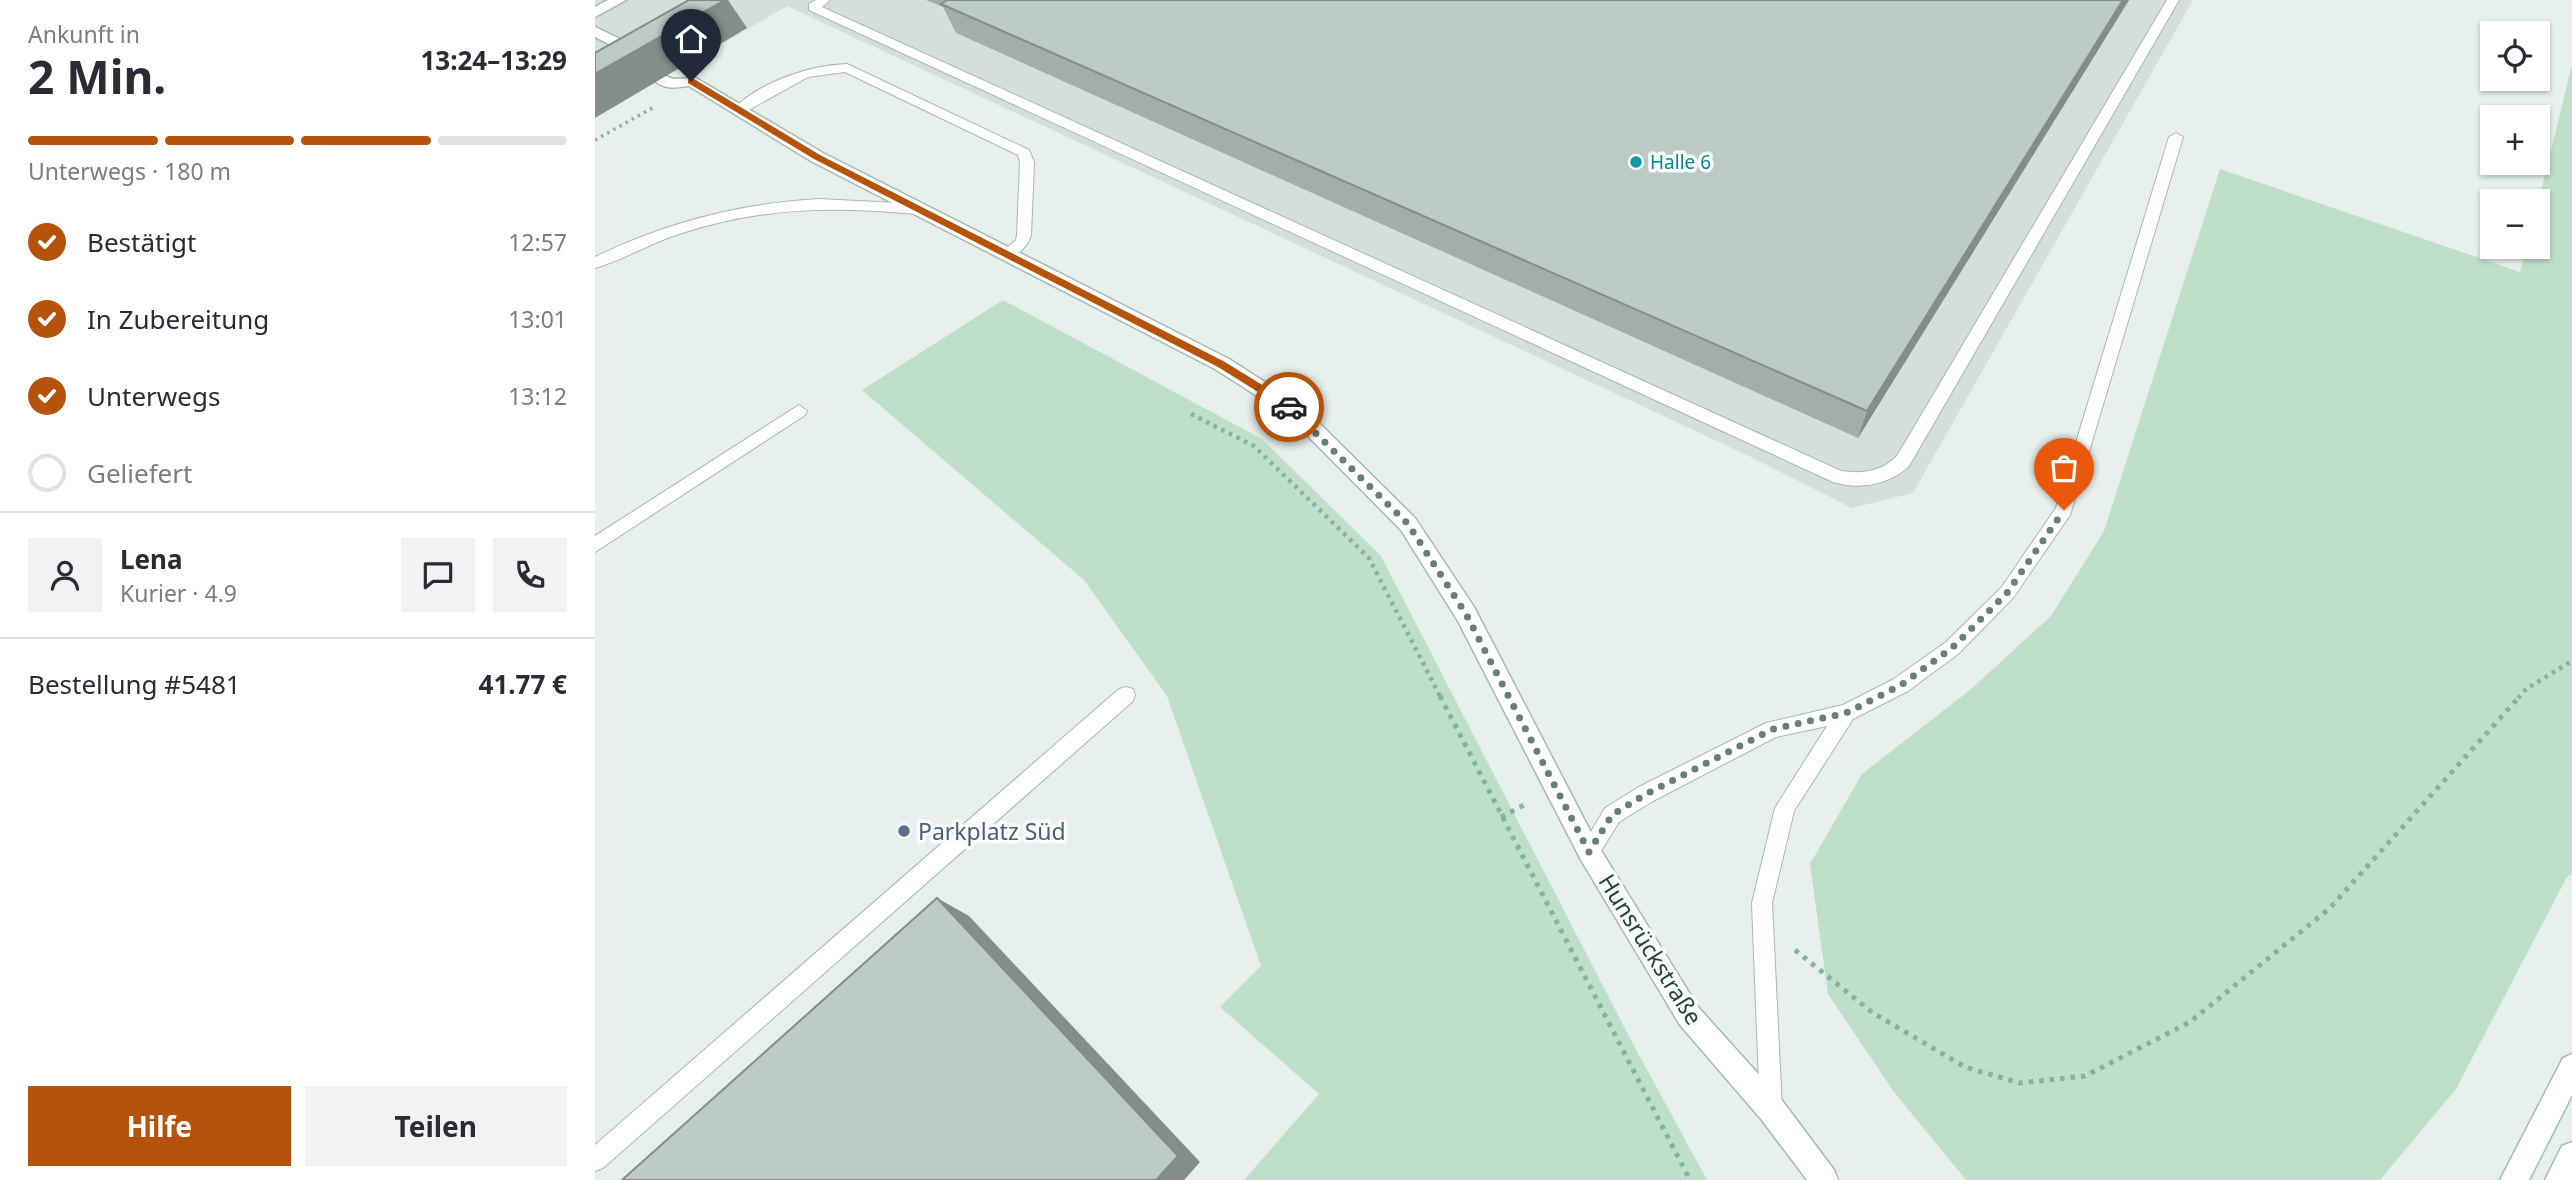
<!DOCTYPE html>
<html lang="de">
<head>
<meta charset="utf-8">
<style>
  :root { --surface:#fff; --page:#f2f2f3; --text:#2b2b33; --muted:#7c7c81; --line:#e1e1e2; --accent:#b45309 }
  body { margin:0; font-family:"Noto Sans",sans-serif; background:var(--page); color:var(--text); height:100vh; display:flex; flex-direction:column; font-size:26px; white-space:nowrap }
  * { box-sizing:border-box; margin:0 }
  p { font-size:23px; color:var(--muted) }
  .icon { flex:none; width:38px; height:38px; fill:none; stroke:currentColor; stroke-width:2; stroke-linecap:round; stroke-linejoin:round }
  .map { position:relative; flex:1; overflow:hidden }
  .drawer { display:flex; flex-direction:column; background:var(--surface); width:595px }
  .drawer>* { flex:none }
  .fabs { position:absolute; left:1885px; top:21px; display:grid; gap:14px }
  .fabs a { display:grid; place-items:center; width:70px; height:70px; border-radius:0px; background:var(--surface); box-shadow:0 2px 5px #0004; font-size:35px }
  .pin { position:absolute; display:grid; place-items:center; width:60px; height:60px; color:#fff; margin:-72px -30px; border-radius:50% 50% 50% 0; rotate:-45deg; box-shadow:0 0 7px #0007 }
  .pin .icon { rotate:45deg }
  .courier { position:absolute; display:grid; place-items:center; width:70px; height:70px; margin:-35px; border:5px solid #b45309; border-radius:50%; background:#fff; color:#222; box-shadow:0 2px 9px #0007 }
  .head em { font-style:normal; font-weight:700 }
  .head div { display:flex; flex-direction:column-reverse }
  .head { display:flex; align-items:center; justify-content:space-between; height:119px; padding:0 28px }
  h1 { font-size:46px; font-weight:700; line-height:52px }
  .bar { display:grid; grid-template-columns:repeat(4,1fr); gap:10px 7px; align-content:center; height:84px; padding:0 28px }
  .bar i { height:9px; border-radius:5px; background:var(--line) }
  .bar .active { background:var(--accent) }
  .bar p { grid-column:span 4 }
  .line { display:flex; align-items:center; gap:18px; padding:0 28px; border-top:2px solid var(--line) }
  .line div { flex:1 }
  .round { display:grid; place-items:center; flex:none; width:74px; height:74px; border-radius:0px; background:var(--page) }
  ol { padding:0 28px; list-style:none }
  li { display:flex; align-items:center; gap:21px; height:77px }
  li p { margin-inline-start:auto }
  li .icon { padding:7px; border-radius:50%; background:var(--accent); color:#fff; stroke-width:4 }
  li:last-child { color:var(--muted) }
  li i { width:38px; height:38px; border:4px solid var(--line); border-radius:50% }
  .button { display:flex; gap:14px; margin-top:auto; padding:14px 28px }
  .button a { flex:1; height:80px; border-radius:0px; background:var(--accent); color:#fff; font-size:28px; font-weight:700; line-height:80px; text-align:center }
  .button a+a { background:var(--page); color:var(--text) }
  main { display:flex; flex:1; min-height:0 }
  .map>svg:first-child { display:block }
  .built { fill:#d4dfda }
  .green { fill:#bfe0c8 }
  .lines { fill:none; stroke-linecap:round; stroke-linejoin:round }
  .service-casing { stroke:#a8b8b2; stroke-width:2 }
  .minor-casing { stroke:#a8b8b2; stroke-width:3 }
  .secondary-casing { stroke:#a4bbb3; stroke-width:3 }
  .path-far2 { stroke:#86b3a5; stroke-width:3.5; stroke-dasharray:2.5 4.5; stroke-linecap:butt }
  .path-far1 { stroke:#86b3a5; stroke-width:4.5; stroke-dasharray:3.5 5; stroke-linecap:butt }
  .path { stroke:#86b3a5; stroke-width:5; stroke-dasharray:4.5 6; stroke-linecap:butt }
  .service { fill:#fff; fill-rule:evenodd }
  .minor { fill:#fff; fill-rule:evenodd }
  .secondary { fill:#fff; fill-rule:evenodd }
  .wall { fill:#a1aea9 }
  .shaded-wall { fill:#838d89 }
  .building { fill:#bbcac4; stroke:#838d89; stroke-width:2 }
  .route { fill:#b45309 }
  .done { stroke:#687f78; stroke-width:7; stroke-dasharray:0 12.6 }
  .culture-dot { fill:#0f9aa8; stroke:#f7fbf9; stroke-width:2.5 }
  .service-dot { fill:#5c6f8a; stroke:#f7fbf9; stroke-width:2.5 }
  .labels { text-anchor:middle; dominant-baseline:central; stroke-width:7; stroke-linejoin:round; paint-order:stroke }
  .far-culture-label { font-size:19px; fill:#0d838f; stroke:#f7fbf9; text-anchor:start }
  .service-label { font-size:23px; fill:#4e5e75; stroke:#f7fbf9; text-anchor:start }
  .street-label { font-size:23px; fill:#24423a; stroke:#f7fbf9 }
</style>
</head>
<body>
<main>
<section class="drawer">
<div class="head"><div><h1>2 Min.</h1><p>Ankunft in</p></div><em>13:24–13:29</em></div>
<div class="bar"><i class="active"></i><i class="active"></i><i class="active"></i><i></i><p>Unterwegs · 180 m</p></div>
<ol>
<li><svg class="icon" aria-label="check" viewBox="0 0 24 24"><path d="M5 12l5 5 9-10"/></svg>Bestätigt<p>12:57</p></li>
<li><svg class="icon" aria-label="check" viewBox="0 0 24 24"><path d="M5 12l5 5 9-10"/></svg>In Zubereitung<p>13:01</p></li>
<li><svg class="icon" aria-label="check" viewBox="0 0 24 24"><path d="M5 12l5 5 9-10"/></svg>Unterwegs<p>13:12</p></li>
<li><i></i>Geliefert</li>
</ol>
<div class="line" style="height:126px"><a class="round"><svg class="icon" aria-label="person" viewBox="0 0 24 24"><circle cx="12" cy="8" r="4"/><path d="M4 21q1-7 8-7t8 7"/></svg></a><div><b>Lena</b><p>Kurier · 4.9</p></div><a class="round"><svg class="icon" aria-label="chat" viewBox="0 0 24 24"><path d="M4 5h16v11H9l-5 4z"/></svg></a><a class="round"><svg class="icon" aria-label="phone" viewBox="0 0 24 24"><path d="M5 4h4l2 5-3 2q2 4 5 5l2-3 5 2v4C11 20 4 13 5 4z"/></svg></a></div>
<div class="line" style="height:91px"><div>Bestellung #5481</div><b>41.77 €</b></div>
<div class="button"><a>Hilfe</a><a>Teilen</a></div>
</section>
<div class="map">
<svg width="1977" height="1180" viewBox="0 0 1977 1180">
  <rect width="100%" height="100%" fill="#e6efeb"/>
  <path class="built" d="M0,0H1598L1318,493L1257,508L1154,456L192,6L0,118Z"/>
  <g class="green">
    <path d="M1977,65V874L1972,877L1861,1089L1785,1180H1371L1299,1092L1233,994L1215,864L1267,774L1375,690L1456,616L1509,531L1625,169L1925,272L1932,247H1942L1943,203Z"/>
    <path d="M408,300L667,439L786,556L1038,1044L1112,1180H649L724,1094L625,1007L666,966L572,696L489,580L267,390Z"/>
  </g>
  <g class="lines">
    <g class="service-casing">
      <g id="service">
        <path d="M221,0H235L227,7L1246,471C1268,474 1286,472 1302,456L1572,0H1584L1314,466C1294,485 1264,490 1238,482L214,10V4Z"/>
        <path d="M252,64L434,150L439,162L436,235C433,247 422,256 410,260L403,255L421,240L422,235L425,162L423,155L250,72L213,77L150,112L145,113L139,109C164,82 216,65 252,64Z"/>
        <path d="M1581,133L1588,137L1475,515L1418,598L1363,654L1313,691L1258,719L1199,811L1177,903L1187,1109L1184,1117L1176,1120L1168,1117L1165,1109L1157,903L1180,808L1232,726L1181,737L1058,801L1024,822L1001,859L994,862L987,859L984,852L1010,808L1044,787L1171,723L1248,705L1299,679L1351,642L1406,588L1461,508L1574,137Z"/>
        <path d="M224,199L322,204L329,209L322,214C236,206 168,207 84,234C55,243 29,260 0,268V257C70,223 146,203 224,199Z"/>
        <path d="M204,405L212,411L210,415L0,552V536Z"/>
        <path d="M531,687L538,689L540,695L538,701L8,1168L0,1171V1145L524,689Z"/>
      </g>
    </g>
    <g class="minor-casing">
      <g id="minor">
        <path d="M13,0H31L0,17V7Z"/>
        <path d="M0,27L52,52L54,55L47,60L42,58L0,37Z"/>
        <path d="M66,74L78,79L101,78L228,153L634,359L706,405L820,518L879,607L1002,844L1103,1007L1186,1099L1239,1170L1243,1180H1212L1166,1119L1085,1025L986,860L863,621L806,530L692,415L620,369L216,161L94,86C80,88 68,90 58,79Z"/>
      </g>
    </g>
    <g class="secondary-casing">
      <g id="secondary">
        <path d="M1977,1054V1095L1934,1180H1905L1968,1058Z"/>
        <path d="M1977,1142V1180H1950L1967,1146Z"/>
      </g>
    </g>
    <path class="path-far2" d="M0,140L61,106"/>
    <g class="path-far1">
      <path d="M596,414L659,446L774,558L846,698"/>
      <path d="M1923,698L1931,689L1977,661"/>
    </g>
    <g class="path">
      <path d="M845,696L1095,1180"/>
      <path d="M906,817L933,803"/>
      <path d="M1200,950L1278,1013L1370,1067L1425,1083L1490,1076L1595,1022L1735,908L1925,696"/>
    </g>
    <use href="#service" class="service"/>
    <use href="#minor" class="minor"/>
    <use href="#secondary" class="secondary"/>
  </g>
  <path class="wall" d="M331,0H1534L1263,438L361,33L348,7Z"/>
  <g class="shaded-wall">
    <path d="M130,0H133L152,28L0,118V74Z"/>
    <path d="M1528,0H1534L1263,438L1272,411Z"/>
    <path d="M342,898L374,916L605,1162L589,1180H561Z"/>
  </g>
  <g class="building">
    <path d="M94,0H130L0,74V53Z"/>
    <path d="M352,0H1528L1272,411L346,4Z"/>
    <path d="M342,898L583,1156L561,1180H27Z"/>
  </g>
  <path class="route" d="M93,79H99L225,155L630,362L698,404V409H690L623,367L219,159L93,83Z"/>
  <g class="lines">
    <path class="done" d="M694,407L813,524L871,614L994,852L1017,815L1051,794L1178,729L1251,713L1306,685L1357,648L1412,593L1469,510"/>
  </g>
  <circle class="culture-dot" cx="1041" cy="162" r="7"/>
  <circle class="service-dot" cx="309" cy="831" r="7"/>
  <g class="labels">
    <g class="far-culture-label">
      <text x="1055" y="162">Halle 6</text>
    </g>
    <g class="service-label">
      <text x="323" y="831">Parkplatz Süd</text>
    </g>
    <g class="street-label">
      <text transform="translate(1056 949) rotate(58)">Hunsrückstraße</text>
    </g>
  </g>
</svg>
<div class="fabs">
<a><svg class="icon" aria-label="locate" viewBox="0 0 24 24"><circle cx="12" cy="12" r="6"/><path d="M12 2v4M12 18v4M2 12h4M18 12h4"/></svg></a>
<a>+</a>
<a>−</a>
</div>
<div class="pin" style="left:1469px;top:510px;background:#ea580c"><svg class="icon" aria-label="bag" viewBox="0 0 24 24"><path d="M5 8h14l-1 12H6zM9 8a3 3 0 0 1 6 0"/></svg></div>
<div class="pin" style="left:96px;top:81px;background:#1f2937"><svg class="icon" aria-label="home" viewBox="0 0 24 24"><path d="M3 11l9-7 9 7M6 9v11h12V9"/></svg></div>
<div class="courier" style="left:694px;top:407px"><svg class="icon" aria-label="car" viewBox="0 0 24 24"><path d="M5 17H2v-5l4-1 3-4h7l3 4 3 1v5h-3M9 17h6M6 11h13"/><circle cx="7" cy="17" r="2"/><circle cx="17" cy="17" r="2"/></svg></div>
</div>
</main>
</body>
</html>
